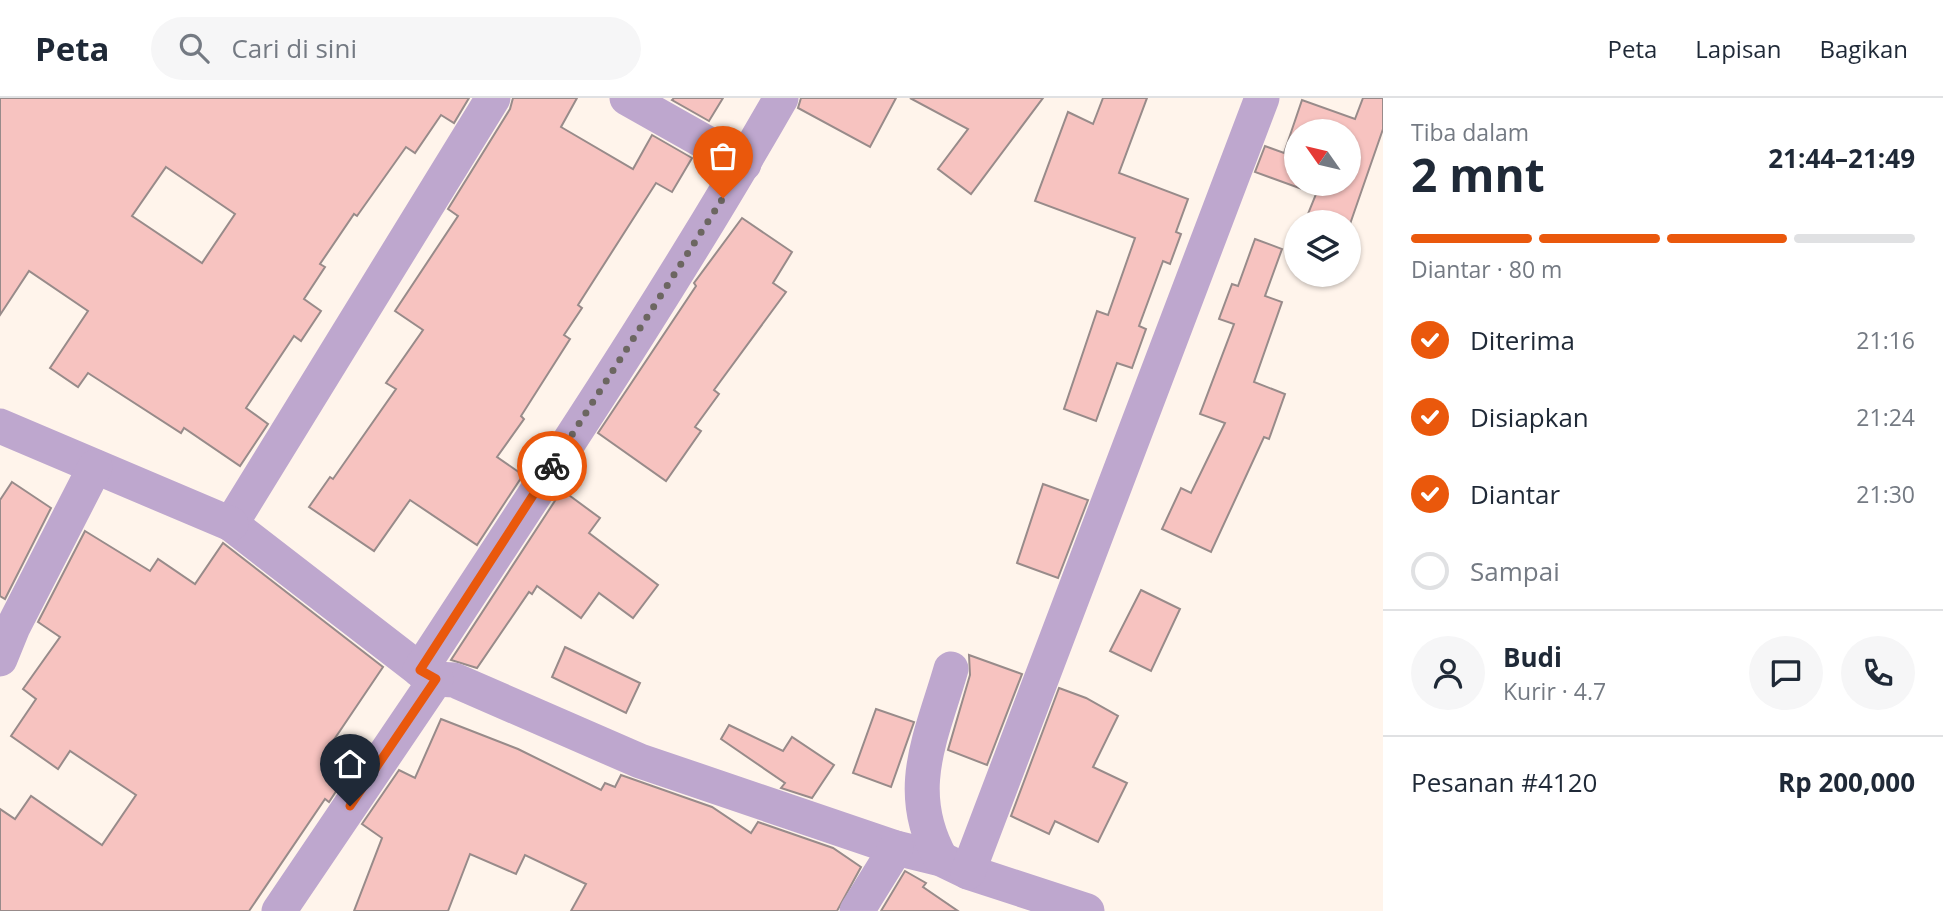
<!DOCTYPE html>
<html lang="id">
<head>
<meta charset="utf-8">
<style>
  :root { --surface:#fff; --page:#f6f6f7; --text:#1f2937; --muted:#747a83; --line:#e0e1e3; --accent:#ea580c }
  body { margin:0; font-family:"Open Sans",sans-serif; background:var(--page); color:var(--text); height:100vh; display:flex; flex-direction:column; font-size:26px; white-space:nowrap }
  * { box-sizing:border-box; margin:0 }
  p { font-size:23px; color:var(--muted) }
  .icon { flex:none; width:38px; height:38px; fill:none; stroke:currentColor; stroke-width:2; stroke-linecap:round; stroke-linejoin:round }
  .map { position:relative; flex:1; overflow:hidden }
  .side { display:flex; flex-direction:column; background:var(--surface); width:560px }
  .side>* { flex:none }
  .needle { width:46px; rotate:304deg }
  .tools { position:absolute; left:1284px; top:21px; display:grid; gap:14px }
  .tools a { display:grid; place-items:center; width:77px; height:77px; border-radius:50%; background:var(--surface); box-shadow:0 2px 5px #0004; font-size:35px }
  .pin { position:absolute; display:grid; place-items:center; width:60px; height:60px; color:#fff; margin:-72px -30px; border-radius:50% 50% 50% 0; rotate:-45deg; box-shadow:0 0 7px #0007 }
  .pin .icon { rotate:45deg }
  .courier { position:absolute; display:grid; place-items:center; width:70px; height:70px; margin:-35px; border:5px solid #ea580c; border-radius:50%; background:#fff; color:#222; box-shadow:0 2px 9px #0007 }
  .headline em { font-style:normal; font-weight:700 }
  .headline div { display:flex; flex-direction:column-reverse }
  .headline { display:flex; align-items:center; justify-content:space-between; height:119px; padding:0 28px }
  h1 { font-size:46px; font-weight:700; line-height:52px }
  .bar { display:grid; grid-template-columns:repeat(4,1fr); gap:10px 7px; align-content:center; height:84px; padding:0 28px }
  .bar i { height:9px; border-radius:5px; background:var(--line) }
  .bar .on { background:var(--accent) }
  .bar p { grid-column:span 4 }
  .line { display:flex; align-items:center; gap:18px; padding:0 28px; border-top:2px solid var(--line) }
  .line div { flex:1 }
  .round { display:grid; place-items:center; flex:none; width:74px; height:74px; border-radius:37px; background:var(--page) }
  ol { padding:0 28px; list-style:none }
  li { display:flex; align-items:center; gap:21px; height:77px }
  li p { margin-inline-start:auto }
  li .icon { padding:7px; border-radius:50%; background:var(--accent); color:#fff; stroke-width:4 }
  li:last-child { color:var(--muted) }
  li i { width:38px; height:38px; border:4px solid var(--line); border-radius:50% }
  header { display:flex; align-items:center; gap:42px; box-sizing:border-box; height:98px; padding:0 35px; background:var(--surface); border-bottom:2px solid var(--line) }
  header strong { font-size:33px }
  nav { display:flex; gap:38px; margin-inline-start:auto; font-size:24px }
  .search { width:490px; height:63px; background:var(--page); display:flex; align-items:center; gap:18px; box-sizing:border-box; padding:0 24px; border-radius:38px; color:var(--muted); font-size:26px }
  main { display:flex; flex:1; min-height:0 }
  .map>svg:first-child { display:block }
  .building { fill:#f7c3c0; stroke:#988b8a; stroke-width:2; fill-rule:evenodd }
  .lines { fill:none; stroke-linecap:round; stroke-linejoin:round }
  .minor { stroke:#bea7ce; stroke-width:35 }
  .done { stroke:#6c6661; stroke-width:7; stroke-dasharray:0 12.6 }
  .route { stroke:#ea580c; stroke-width:9 }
</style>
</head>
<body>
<header>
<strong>Peta</strong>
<div class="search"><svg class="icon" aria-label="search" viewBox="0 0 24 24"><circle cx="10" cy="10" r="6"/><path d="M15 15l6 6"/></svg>Cari di sini</div>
<nav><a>Peta</a><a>Lapisan</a><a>Bagikan</a></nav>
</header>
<main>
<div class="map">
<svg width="1383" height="813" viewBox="0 0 1383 813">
  <rect width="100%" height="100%" fill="#fff4eb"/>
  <g class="building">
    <path d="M0,0H469L454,25L441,17L415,55L406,49L357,118L354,116L320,166L325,169L304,201L321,213L301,243L294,238L246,310L268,326L240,368L184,330L181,335L88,275L78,289L50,270L88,213L29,173L0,217ZM166,69L235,116L202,165L132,118Z"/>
    <path d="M513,0H577L561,29L633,71L652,37L692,60L672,94L656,85L578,207L582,210L564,237L570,241L521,318L524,321L497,359L523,377L477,447L410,402L374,453L309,409L330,379L333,381L396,291L386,285L423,232L395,213L458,118L448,111L510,11Z"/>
    <path d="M674,0H723L709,23L672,2Z"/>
    <path d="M801,0H896L870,49L798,10Z"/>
    <path d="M910,0H1043L971,96L938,71L968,31Z"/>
    <path d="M1103,0H1147L1119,75L1188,101L1176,134L1181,136L1170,166L1163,163L1139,228L1146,231L1132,270L1117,265L1096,323L1064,311L1097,213L1108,217L1135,140L1035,103L1068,14L1093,26Z"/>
    <path d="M1363,0H1383V31L1349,129V124H1331L1308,116L1316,96L1255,74L1265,48L1284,55L1302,2L1355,21ZM1297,33H1349V86H1297Z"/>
    <path d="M742,120L792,154L773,185L786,194L714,292L719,296L695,329L701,333L666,383L598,335L696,188L694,185Z"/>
    <path d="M1255,141L1282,151L1265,198L1282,204L1254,284L1285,296L1269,341L1264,339L1211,454L1162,431L1181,390L1191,395L1225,325L1200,316L1234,226L1219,221L1232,186L1238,188Z"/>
    <path d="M12,384L51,410L5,501L0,498V402Z"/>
    <path d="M1043,386L1088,402L1058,480L1017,465Z"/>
    <path d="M562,392L600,420L589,435L658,487L633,520L599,495L581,520L537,488L532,496L529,494L477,570L451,562Z"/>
    <path d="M85,433L150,473L158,461L195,486L223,445L383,569L325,655L350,672L329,704L325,701L249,813H0V711L15,721L31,698L102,747L136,697L70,653L58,671L11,638L36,601L23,591L60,539L38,524Z"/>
    <path d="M1141,492L1180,511L1151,573L1110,553Z"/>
    <path d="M565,549L640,585L626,615L552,579Z"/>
    <path d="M969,557L1022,576L987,667L948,652L970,577Z"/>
    <path d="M1059,590L1086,600L1118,618L1093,669L1127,685L1098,744L1055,723L1049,736L1011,718Z"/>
    <path d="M876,611L914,624L891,689L853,675Z"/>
    <path d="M441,621L518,651L601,692L605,685L615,689L621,677L712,709L751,735L758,724L833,750L861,769L837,813H571L586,786L525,757L516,776L470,756L448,813H354L382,740L362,726L399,672L415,680Z"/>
    <path d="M729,627L783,653L792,639L834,667L812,700L781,690L785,685L721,641Z"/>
    <path d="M905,773L926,785L923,789L958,813H881Z"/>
  </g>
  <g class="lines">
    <g class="minor">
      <path d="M493,0L231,426L420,572L436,581L454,582L640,663L896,750L941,761L968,774L1087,813"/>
      <path d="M627,0L744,66"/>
      <path d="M0,328L231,426"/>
      <path d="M0,561L13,529L95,369"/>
      <path d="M420,572C543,383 669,196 781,0"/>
      <path d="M941,761C903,693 931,640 951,571"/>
      <path d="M968,774L1262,0"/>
      <path d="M279,813L436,581"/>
      <path d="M857,813L896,750"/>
    </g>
  </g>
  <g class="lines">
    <path class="done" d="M552,368L723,100"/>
    <path class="route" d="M350,708L436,581L420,572L552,368"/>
  </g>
</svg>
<div class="tools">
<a><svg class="needle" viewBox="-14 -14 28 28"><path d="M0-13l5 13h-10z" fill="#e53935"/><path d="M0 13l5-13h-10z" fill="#747a83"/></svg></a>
<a><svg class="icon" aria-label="layers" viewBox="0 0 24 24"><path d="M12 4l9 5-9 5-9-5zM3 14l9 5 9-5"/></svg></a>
</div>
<div class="pin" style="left:723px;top:100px;background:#ea580c"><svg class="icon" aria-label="bag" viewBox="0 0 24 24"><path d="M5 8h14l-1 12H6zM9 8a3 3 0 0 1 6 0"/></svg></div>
<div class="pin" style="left:350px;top:708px;background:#1f2937"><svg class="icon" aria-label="home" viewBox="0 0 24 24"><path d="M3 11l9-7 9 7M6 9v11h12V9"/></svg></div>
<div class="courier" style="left:552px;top:368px"><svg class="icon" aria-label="bike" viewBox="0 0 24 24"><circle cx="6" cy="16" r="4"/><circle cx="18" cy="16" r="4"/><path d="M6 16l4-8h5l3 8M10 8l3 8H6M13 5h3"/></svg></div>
</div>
<section class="side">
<div class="headline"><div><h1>2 mnt</h1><p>Tiba dalam</p></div><em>21:44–21:49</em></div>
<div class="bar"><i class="on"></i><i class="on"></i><i class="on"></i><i></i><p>Diantar · 80 m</p></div>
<ol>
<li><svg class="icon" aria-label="check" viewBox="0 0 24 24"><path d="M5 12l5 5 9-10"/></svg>Diterima<p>21:16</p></li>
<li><svg class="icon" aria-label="check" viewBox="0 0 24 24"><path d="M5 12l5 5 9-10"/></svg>Disiapkan<p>21:24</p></li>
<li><svg class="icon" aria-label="check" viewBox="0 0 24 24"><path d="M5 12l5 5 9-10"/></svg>Diantar<p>21:30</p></li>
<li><i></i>Sampai</li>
</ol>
<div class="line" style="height:126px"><a class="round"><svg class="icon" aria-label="person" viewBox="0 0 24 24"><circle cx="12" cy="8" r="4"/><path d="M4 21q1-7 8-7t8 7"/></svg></a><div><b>Budi</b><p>Kurir · 4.7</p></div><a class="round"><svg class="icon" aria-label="chat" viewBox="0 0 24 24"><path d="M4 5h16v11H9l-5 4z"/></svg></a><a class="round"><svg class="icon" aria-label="phone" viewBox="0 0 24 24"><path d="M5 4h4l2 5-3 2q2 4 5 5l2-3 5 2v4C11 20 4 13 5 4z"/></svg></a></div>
<div class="line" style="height:91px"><div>Pesanan #4120</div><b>Rp 200,000</b></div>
</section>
</main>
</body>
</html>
